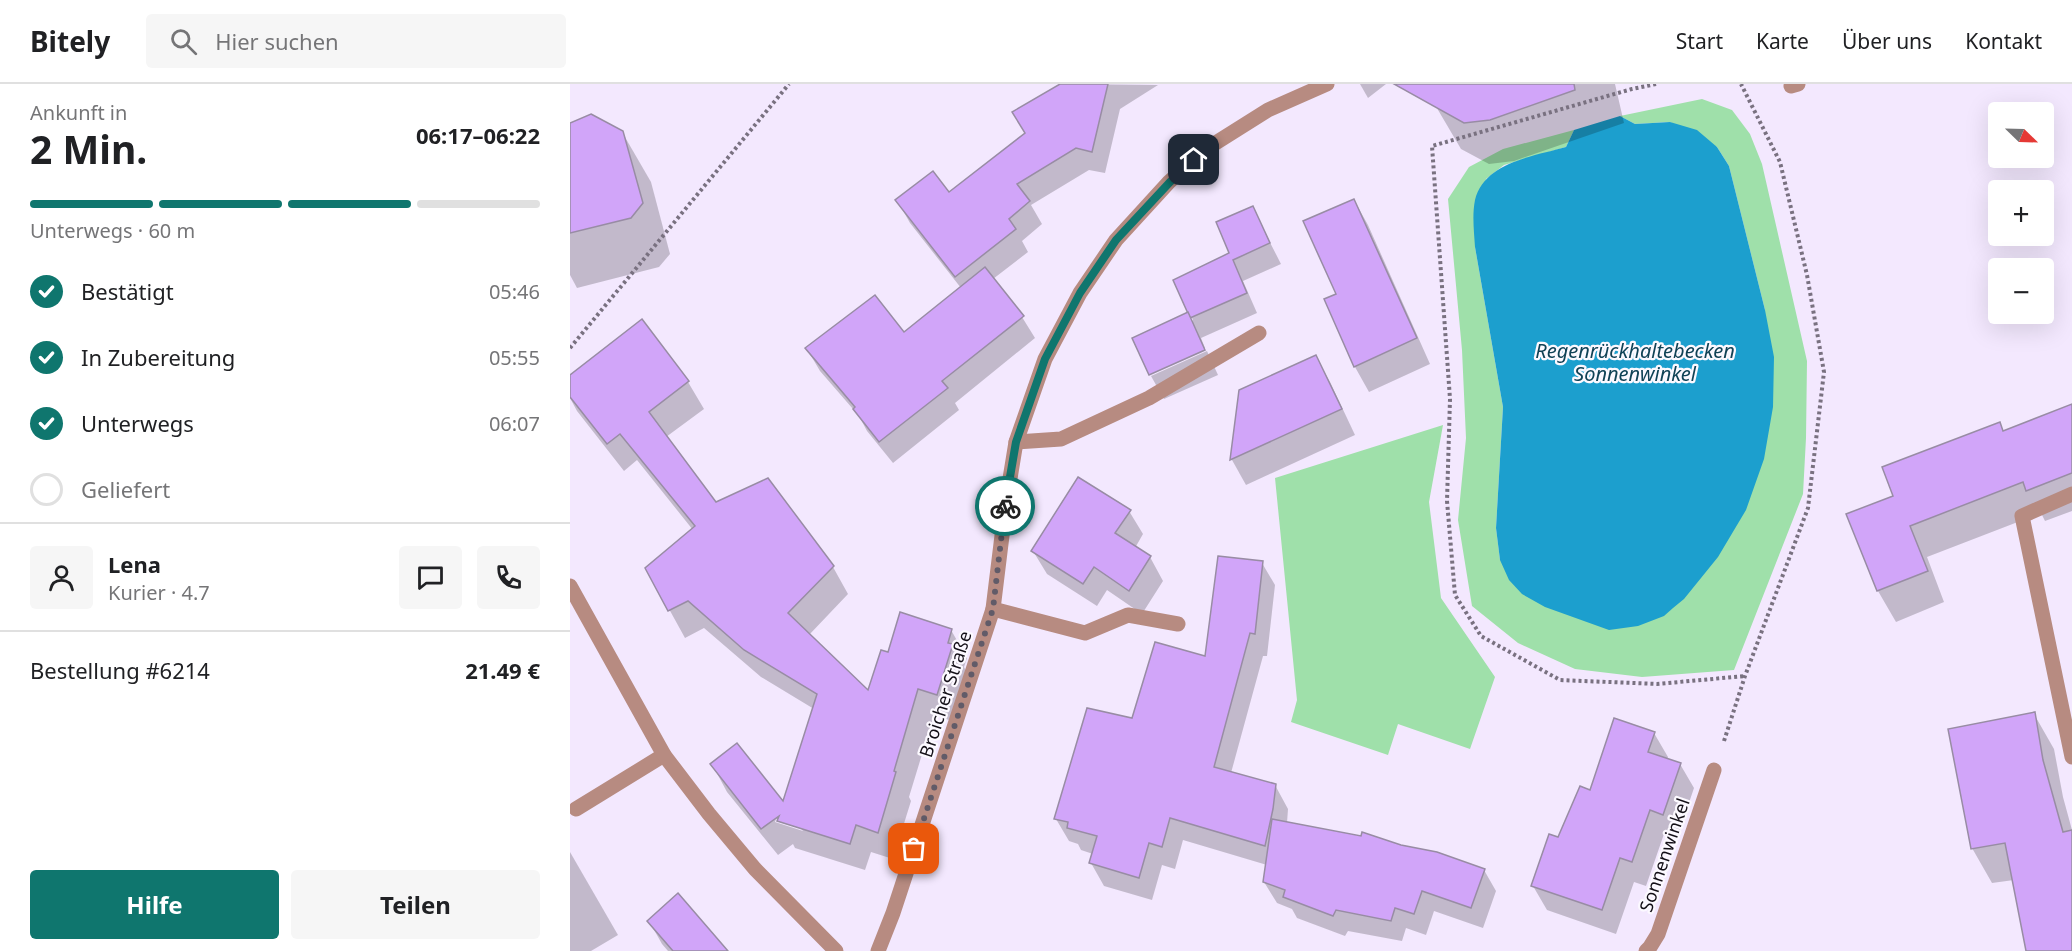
<!DOCTYPE html>
<html lang="de">
<head>
<meta charset="utf-8">
<style>
  :root { --surface:#fff; --page:#f6f6f6; --text:#202124; --muted:#757577; --line:#e0e0e0; --accent:#0f766e }
  body { margin:0; font-family:"Noto Sans",sans-serif; background:var(--page); color:var(--text); height:100vh; display:flex; flex-direction:column; font-size:22px; white-space:nowrap }
  * { box-sizing:border-box; margin:0 }
  p { font-size:20px; color:var(--muted) }
  .icon { flex:none; width:33px; height:33px; fill:none; stroke:currentColor; stroke-width:2; stroke-linecap:round; stroke-linejoin:round }
  .map { position:relative; flex:1; overflow:hidden }
  .sheet { display:flex; flex-direction:column; background:var(--surface); width:570px }
  .sheet>* { flex:none }
  .needle { width:39px; rotate:113deg }
  .buttons { position:absolute; left:1418px; top:18px; display:grid; gap:12px }
  .buttons a { display:grid; place-items:center; width:66px; height:66px; border-radius:6px; background:var(--surface); box-shadow:0 6px 24px #0002; font-size:30px }
  .pin { position:absolute; display:grid; place-items:center; width:51px; height:51px; color:#fff; margin:-26px; border-radius:12px; box-shadow:0 3px 9px #0006 }
  .courier { position:absolute; display:grid; place-items:center; width:60px; height:60px; margin:-30px; border:4px solid #0f766e; border-radius:50%; background:#fff; color:#222; box-shadow:0 2px 8px #0007 }
  .head em { font-style:normal; font-weight:700 }
  .head div { display:flex; flex-direction:column-reverse }
  .head { display:flex; align-items:center; justify-content:space-between; height:102px; padding:0 30px }
  h1 { font-size:39px; font-weight:700; line-height:45px }
  .bar { display:grid; grid-template-columns:repeat(4,1fr); gap:9px 6px; align-content:center; height:72px; padding:0 30px }
  .bar i { height:8px; border-radius:4px; background:var(--line) }
  .bar .current { background:var(--accent) }
  .bar p { grid-column:span 4 }
  .line { display:flex; align-items:center; gap:15px; padding:0 30px; border-top:2px solid var(--line) }
  .line div { flex:1 }
  .round { display:grid; place-items:center; flex:none; width:63px; height:63px; border-radius:6px; background:var(--page) }
  ol { padding:0 30px; list-style:none }
  li { display:flex; align-items:center; gap:18px; height:66px }
  li p { margin-inline-start:auto }
  li .icon { padding:6px; border-radius:50%; background:var(--accent); color:#fff; stroke-width:4 }
  li:last-child { color:var(--muted) }
  li i { width:33px; height:33px; border:3px solid var(--line); border-radius:50% }
  .cta { display:flex; gap:12px; margin-top:auto; padding:12px 30px }
  .cta a { flex:1; height:69px; border-radius:6px; background:var(--accent); color:#fff; font-size:24px; font-weight:700; line-height:69px; text-align:center }
  .cta a+a { background:var(--page); color:var(--text) }
  header { display:flex; align-items:center; gap:36px; box-sizing:border-box; height:84px; padding:0 30px; background:var(--surface); border-bottom:2px solid var(--line) }
  header strong { font-size:28px }
  nav { display:flex; gap:33px; margin-inline-start:auto; font-size:21px }
  .search { width:420px; height:54px; background:var(--page); display:flex; align-items:center; gap:15px; box-sizing:border-box; padding:0 21px; border-radius:6px; color:var(--muted); font-size:22px }
  main { display:flex; flex:1; min-height:0 }
  .map>svg:first-child { display:block }
  .green { fill:#9fe0aa }
  .water { fill:#1c9fce }
  .shadow { fill:#0003; fill-rule:evenodd }
  .building { fill:#d1a5f9; stroke:#988ca4; stroke-width:1.5 }
  .lines { fill:none; stroke-linecap:round; stroke-linejoin:round }
  .path { stroke:#797180; stroke-width:4; stroke-dasharray:3 3; stroke-linecap:butt }
  .service { stroke:#b78b81; stroke-width:15 }
  .minor { stroke:#b78b81; stroke-width:15 }
  .done { stroke:#615b68; stroke-width:6; stroke-dasharray:0 10.8 }
  .route { stroke:#0f766e; stroke-width:8 }
  .labels { text-anchor:middle; dominant-baseline:central; stroke-width:4.5; stroke-linejoin:round; paint-order:stroke }
  .street-label { font-size:18px; fill:#130f17; stroke:#fcf9ff }
  .water-label { font-size:20px; font-style:italic; fill:#104256; stroke:#fcf9ff }
</style>
</head>
<body>
<header>
<strong>Bitely</strong>
<div class="search"><svg class="icon" aria-label="search" viewBox="0 0 24 24"><circle cx="10" cy="10" r="6"/><path d="M15 15l6 6"/></svg>Hier suchen</div>
<nav><a>Start</a><a>Karte</a><a>Über uns</a><a>Kontakt</a></nav>
</header>
<main>
<section class="sheet">
<div class="head"><div><h1>2 Min.</h1><p>Ankunft in</p></div><em>06:17–06:22</em></div>
<div class="bar"><i class="current"></i><i class="current"></i><i class="current"></i><i></i><p>Unterwegs · 60 m</p></div>
<ol>
<li><svg class="icon" aria-label="check" viewBox="0 0 24 24"><path d="M5 12l5 5 9-10"/></svg>Bestätigt<p>05:46</p></li>
<li><svg class="icon" aria-label="check" viewBox="0 0 24 24"><path d="M5 12l5 5 9-10"/></svg>In Zubereitung<p>05:55</p></li>
<li><svg class="icon" aria-label="check" viewBox="0 0 24 24"><path d="M5 12l5 5 9-10"/></svg>Unterwegs<p>06:07</p></li>
<li><i></i>Geliefert</li>
</ol>
<div class="line" style="height:108px"><a class="round"><svg class="icon" aria-label="person" viewBox="0 0 24 24"><circle cx="12" cy="8" r="4"/><path d="M4 21q1-7 8-7t8 7"/></svg></a><div><b>Lena</b><p>Kurier · 4.7</p></div><a class="round"><svg class="icon" aria-label="chat" viewBox="0 0 24 24"><path d="M4 5h16v11H9l-5 4z"/></svg></a><a class="round"><svg class="icon" aria-label="phone" viewBox="0 0 24 24"><path d="M5 4h4l2 5-3 2q2 4 5 5l2-3 5 2v4C11 20 4 13 5 4z"/></svg></a></div>
<div class="line" style="height:78px"><div>Bestellung #6214</div><b>21.49 €</b></div>
<div class="cta"><a>Hilfe</a><a>Teilen</a></div>
</section>
<div class="map">
<svg width="1502" height="867" viewBox="0 0 1502 867">
  <rect width="100%" height="100%" fill="#f3e8fe"/>
  <g class="green">
    <path d="M1132,15L1162,26L1180,50L1192,80L1237,277L1236,354L1233,410L1164,586L1072,593L1005,585L948,559L902,522L888,436L896,354L892,266L878,115L899,83L933,65L1004,46L996,63L934,81L916,95L905,163L933,323L926,444L930,476L1195,226L1159,82L1147,63L1100,38L1065,40L1050,32Z"/>
    <path d="M873,341L859,418L871,514L925,593L900,665L828,640L818,671L721,638L727,616L705,394Z"/>
  </g>
  <path class="water" d="M1050,32L1065,40L1100,38L1127,46L1147,63L1159,82L1195,226L1204,273L1203,323L1194,375L1176,426L1148,473L1114,515L1103,524L1094,532L1068,542L1039,546L975,523L952,510L939,496L930,476L926,444L933,323L905,163C904,147 902,131 905,116C914,78 965,72 996,63L1004,46Z"/>
  <g class="shadow">
    <path d="M493,0L588,1L550,25L535,89L519,86L461,121L472,140L452,157L458,168L423,195L452,233L465,254L385,319L389,326L323,379L297,347L289,332L250,287L237,265L334,250L391,204L340,139L327,116L379,110L456,49Z"/>
    <path d="M790,0H816L798,14Z"/>
    <path d="M835,0H1045L1054,39L944,77L919,80L891,65L861,14Z"/>
    <path d="M0,40L52,48L81,98L100,170L89,183L7,204L0,191Z"/>
    <path d="M784,116L798,141L860,280L799,308L785,283L756,216L768,211Z"/>
    <path d="M682,123L711,180L673,197L687,229L631,254L635,264L580,289L623,236L605,196L661,170Z"/>
    <path d="M637,267L648,291L594,315L581,292Z"/>
    <path d="M746,273L760,298L785,351L676,401L662,376L670,307Z"/>
    <path d="M0,293L118,298L134,325L96,353L145,420L263,483L278,510L239,551L299,608L318,570L381,546L397,574L394,583L397,589L382,637L364,631L339,713L341,717L323,775L301,768L295,786L225,764L223,760L208,771L157,708L142,680L214,720L244,625L191,593L134,544L115,554L77,485L123,446L67,376L54,387L7,327L0,314ZM206,735L229,742L233,747L205,738Z"/>
    <path d="M1502,322V427L1475,437L1471,429L1357,473L1374,518L1326,538L1308,507L1278,431L1325,413L1430,340L1434,348Z"/>
    <path d="M559,427L573,450L565,464L580,473L593,497L572,530L537,506L527,522L477,490L463,467Z"/>
    <path d="M692,479L705,501L697,572H693L661,689L705,701L718,725L717,739L914,786L926,807L913,844L864,827L856,851L836,844L832,857L778,847L775,852L727,834L722,825L707,819L694,798L697,781L613,756L605,785L592,781L582,816L534,802L521,779L523,770L511,766L508,760L499,757L486,735L563,636L636,574Z"/>
    <path d="M1464,630L1484,665L1493,713L1502,746V867H1458L1444,796L1422,799L1402,764Z"/>
    <path d="M1084,649L1098,673L1097,676L1110,680L1124,704L1107,754L1094,750L1076,802L1064,798L1046,850L977,826L963,802L989,755L1021,708Z"/>
    <path d="M0,768L48,851L21,867H0Z"/>
    <path d="M79,837L157,867H98L92,860Z"/>
  </g>
  <g class="building">
    <path d="M490,0H538L522,68L506,64L447,100L460,117L439,135L446,145L385,193L325,116L363,87L379,108L455,49L442,28Z"/>
    <path d="M824,0H1004L1005,6L920,36L894,39Z"/>
    <path d="M21,30L53,47L73,119L61,134L0,149V39Z"/>
    <path d="M784,115L847,254L784,283L754,215L766,210L733,137Z"/>
    <path d="M683,122L700,159L663,176L677,209L620,234L603,196L659,169L646,138Z"/>
    <path d="M415,183L454,232L372,297L378,304L309,358L283,325L285,323L235,264L305,211L334,248Z"/>
    <path d="M618,228L635,266L579,291L562,254Z"/>
    <path d="M72,235L119,297L79,328L146,418L198,394L264,482L218,529L298,606L311,566L318,568L330,528L382,545L378,559L383,560L367,611L348,605L324,687L326,688L308,749L286,741L280,760L207,737L209,732L191,745L140,680L167,659L213,717L247,610L174,566L118,517L98,527L75,484L125,442L50,350L37,360L0,313V291Z"/>
    <path d="M746,271L772,325L660,376L669,306Z"/>
    <path d="M1502,320V389L1456,407L1453,398L1340,442L1358,487L1307,507L1276,430L1323,412L1312,383L1430,338L1433,347Z"/>
    <path d="M508,393L561,426L545,449L581,472L559,507L524,483L513,500L461,467Z"/>
    <path d="M648,472L693,477L685,550L680,549L644,683L706,700L703,725L695,762L600,734L592,763L579,759L569,794L519,779L527,752L497,744L498,738L484,735L517,624L562,634L585,558L635,572Z"/>
    <path d="M1465,628L1473,676L1493,748L1502,746V867H1456L1435,759L1401,765L1378,645Z"/>
    <path d="M1044,634L1085,648L1078,668L1111,679L1093,731L1080,726L1062,778L1050,774L1032,826L961,802L979,750L988,753L1010,702L1020,706Z"/>
    <path d="M702,735L791,752L792,748L831,761L867,768L915,785L901,824L852,807L844,830L825,824L821,837L766,826L763,832L713,813L715,806L693,798Z"/>
    <path d="M108,809L158,867H103L77,837Z"/>
  </g>
  <g class="lines">
    <g class="path">
      <path d="M1086,0L1062,5L862,62L880,315L877,417L885,511L911,552L990,596L1087,600L1175,592"/>
      <path d="M0,264L219,0"/>
      <path d="M1154,657L1175,592L1238,424L1254,288L1237,191L1210,78L1171,0"/>
    </g>
    <g class="service">
      <path d="M1221,2L1228,0"/>
      <path d="M1502,410L1452,432L1502,673"/>
      <path d="M423,525L515,549L558,531L608,540"/>
      <path d="M6,725L94,671"/>
    </g>
    <g class="minor">
      <path d="M446,358L491,355L579,314L689,249"/>
      <path d="M0,502L94,671L139,730L185,785L266,867"/>
      <path d="M308,867L323,829L423,525L436,419L446,358L475,275L510,209L546,156L599,98L636,65L698,26L757,0"/>
      <path d="M1076,867L1080,863L1088,850L1144,686"/>
    </g>
  </g>
  <g class="lines">
    <path class="done" d="M344,765L423,525L435,422"/>
    <path class="route" d="M435,422L446,358L475,275L510,209L546,156L600,98L624,76"/>
  </g>
  <g class="labels">
    <g class="street-label">
      <text transform="translate(375 610) rotate(-72)">Broicher Straße</text>
      <text transform="translate(1094 771) rotate(-71)">Sonnenwinkel</text>
    </g>
    <g class="water-label">
      <text x="1065" y="266">Regenrückhaltebecken<tspan x="1065" dy="23">Sonnenwinkel</tspan></text>
    </g>
  </g>
</svg>
<div class="buttons">
<a><svg class="needle" viewBox="-14 -14 28 28"><path d="M0-13l5 13h-10z" fill="#e53935"/><path d="M0 13l5-13h-10z" fill="#757577"/></svg></a>
<a>+</a>
<a>−</a>
</div>
<div class="pin" style="left:344px;top:765px;background:#ea580c"><svg class="icon" aria-label="bag" viewBox="0 0 24 24"><path d="M5 8h14l-1 12H6zM9 8a3 3 0 0 1 6 0"/></svg></div>
<div class="pin" style="left:624px;top:76px;background:#1f2937"><svg class="icon" aria-label="home" viewBox="0 0 24 24"><path d="M3 11l9-7 9 7M6 9v11h12V9"/></svg></div>
<div class="courier" style="left:435px;top:422px"><svg class="icon" aria-label="bike" viewBox="0 0 24 24"><circle cx="6" cy="16" r="4"/><circle cx="18" cy="16" r="4"/><path d="M6 16l4-8h5l3 8M10 8l3 8H6M13 5h3"/></svg></div>
</div>
</main>
</body>
</html>
